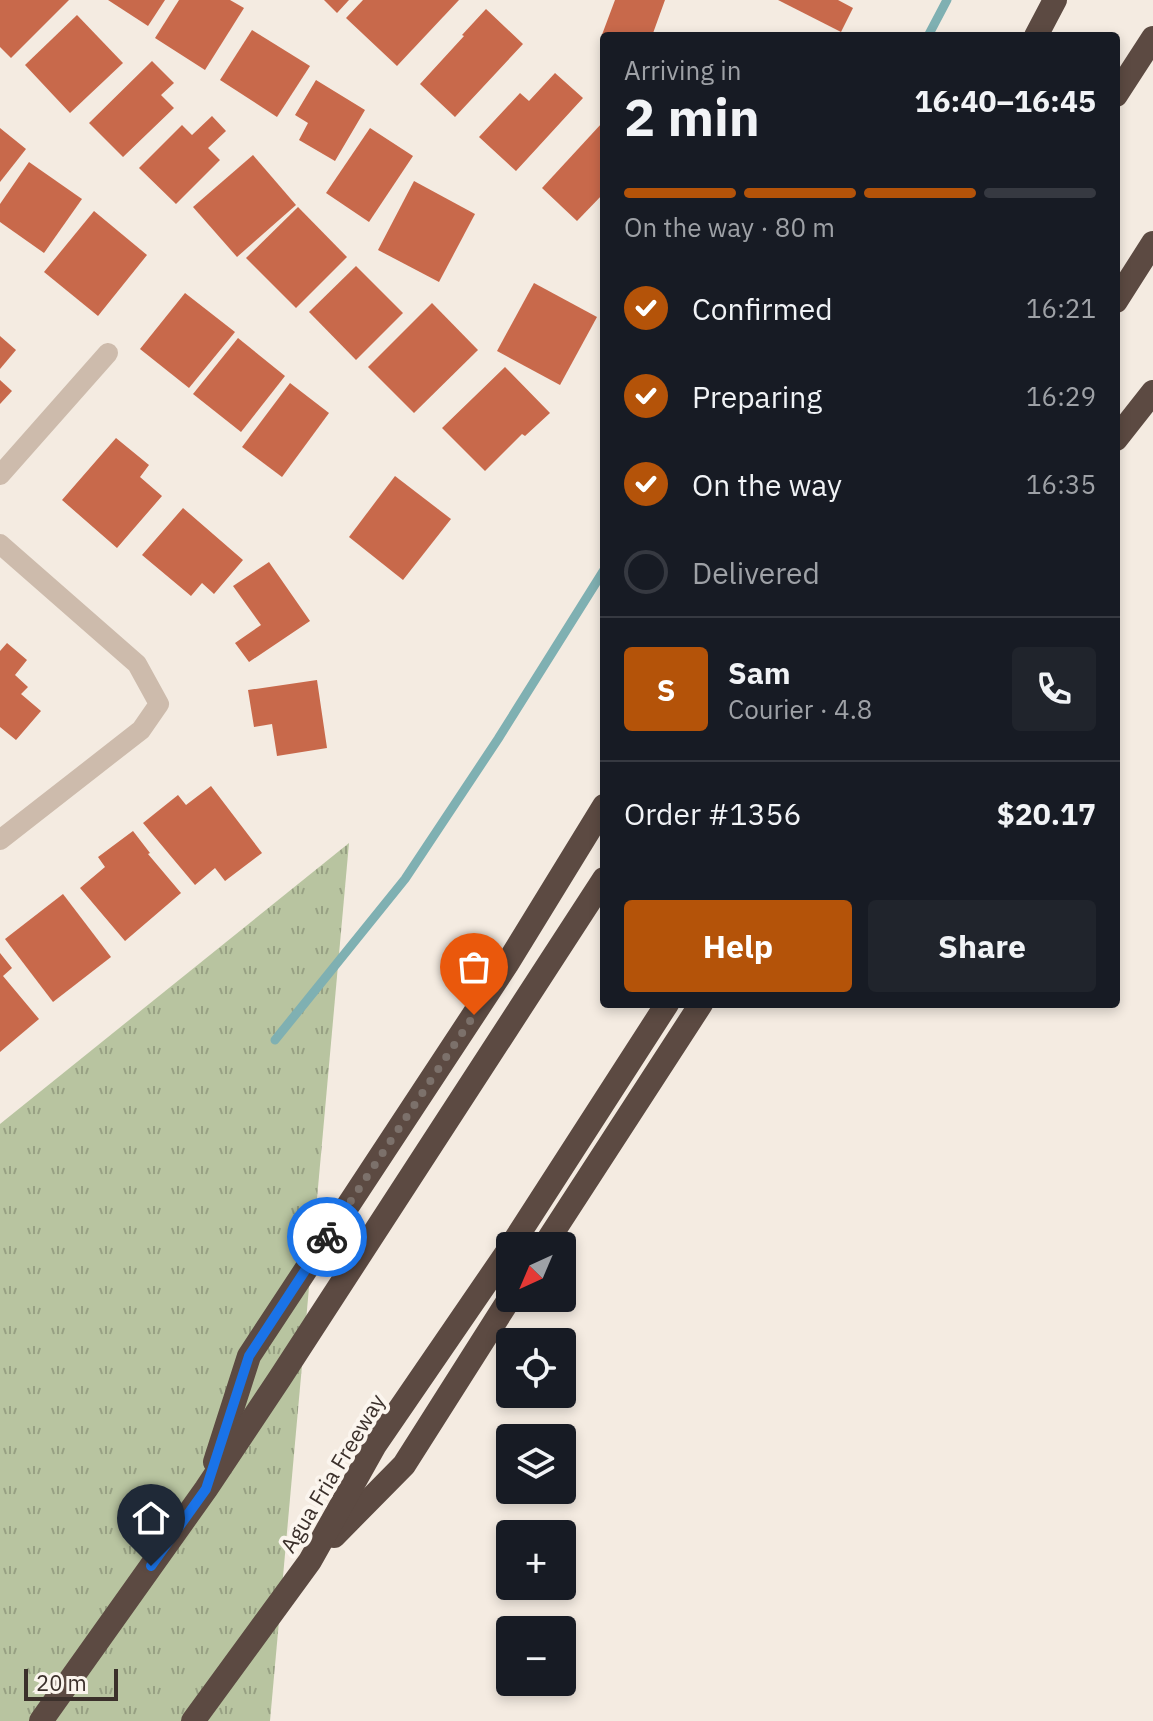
<!DOCTYPE html>
<html lang="en">
<head>
<meta charset="utf-8">
<style>
  :root { --surface:#171b24; --page:#20242c; --text:#f1f3f6; --muted:#9ea1a6; --line:#363941; --accent:#b45309 }
  body { margin:0; font-family:"IBM Plex Sans",sans-serif; background:var(--page); color:var(--text); height:100vh; display:flex; flex-direction:column; font-size:30px; white-space:nowrap }
  * { box-sizing:border-box; margin:0 }
  p { font-size:26px; color:var(--muted) }
  .icon { flex:none; width:44px; height:44px; fill:none; stroke:currentColor; stroke-width:2; stroke-linecap:round; stroke-linejoin:round }
  .map { position:relative; flex:1; overflow:hidden }
  .sheet { position:absolute; left:600px; top:32px; width:520px; height:976px; display:flex; flex-direction:column; background:var(--surface); border-radius:8px; box-shadow:0 4px 12px #0003 }
  .sheet>* { flex:none }
  .needle { width:52px; rotate:224deg }
  .controls { position:absolute; left:496px; top:1232px; display:grid; gap:16px }
  .controls a { display:grid; place-items:center; width:80px; height:80px; border-radius:8px; background:var(--surface); box-shadow:0 4px 12px #0003; font-size:40px }
  .scale { position:absolute; left:24px; bottom:20px; width:94px; box-sizing:border-box; padding-left:8px; border:4px solid #3b302b; border-top:0; font-size:22px; line-height:28px; white-space:nowrap; color:#3b302b; -webkit-text-stroke:6px #fbf5ee; paint-order:stroke }
  .pin { position:absolute; display:grid; place-items:center; width:68px; height:68px; color:#fff; margin:-82px -34px; border-radius:50% 50% 50% 0; rotate:-45deg; box-shadow:0 0 8px #0007 }
  .pin .icon { rotate:45deg }
  .courier { position:absolute; display:grid; place-items:center; width:80px; height:80px; margin:-40px; border:6px solid #1a73e8; border-radius:50%; background:#fff; color:#222; box-shadow:0 2px 10px #0007 }
  .summary em { font-style:normal; font-weight:700 }
  .summary div { display:flex; flex-direction:column-reverse }
  .summary { display:flex; align-items:center; justify-content:space-between; height:136px; padding:0 24px }
  h1 { font-size:52px; font-weight:700; line-height:60px }
  .bar { display:grid; grid-template-columns:repeat(4,1fr); gap:12px 8px; align-content:center; height:96px; padding:0 24px }
  .bar i { height:10px; border-radius:6px; background:var(--line) }
  .bar .on { background:var(--accent) }
  .bar p { grid-column:span 4 }
  .line { display:flex; align-items:center; gap:20px; padding:0 24px; border-top:2px solid var(--line) }
  .line div { flex:1 }
  .round { display:grid; place-items:center; flex:none; width:84px; height:84px; border-radius:8px; background:var(--page) }
  ol { padding:0 24px; list-style:none }
  li { display:flex; align-items:center; gap:24px; height:88px }
  li p { margin-inline-start:auto }
  li .icon { padding:8px; border-radius:50%; background:var(--accent); color:#fff; stroke-width:4 }
  li:last-child { color:var(--muted) }
  li i { width:44px; height:44px; border:4px solid var(--line); border-radius:50% }
  .action { display:flex; gap:16px; margin-top:auto; padding:16px 24px }
  .action a { flex:1; height:92px; border-radius:8px; background:var(--accent); color:#fff; font-size:32px; font-weight:700; line-height:92px; text-align:center }
  .action a+a { background:var(--page); color:var(--text) }
  .map>svg:first-child { display:block }
  .grass { fill:url(#grass-tufts) }
  .lines { fill:none; stroke-linecap:round; stroke-linejoin:round }
  .stream { stroke:#7fb0b2; stroke-width:9 }
  .building { fill:#c8694b }
  .minor { stroke:#cdbbac; stroke-width:20 }
  .motorway { stroke:#5c4a42; stroke-width:24 }
  .done { stroke:#7c716b; stroke-width:8; stroke-dasharray:0 14.4 }
  .route { stroke:#1a73e8; stroke-width:10 }
  .labels { text-anchor:middle; dominant-baseline:central; stroke-width:8; stroke-linejoin:round; paint-order:stroke }
  .street-label { font-size:22px; fill:#3b302b; stroke:#fbf5ee }
</style>
</head>
<body>
<div class="map">
<svg width="1153" height="1721" viewBox="0 0 1153 1721">
  <defs>
    <pattern id="grass-tufts" width="24" height="20" patternUnits="userSpaceOnUse" patternTransform="scale(2)"><rect width="24" height="20" fill="#b8c4a0"/><path d="M3 7l-1-3M5 7V3M7 7l1-3M15 17l-1-3M17 17v-4M19 17l1-3" fill="none" stroke="#97a083"/></pattern>
  </defs>
  <rect width="100%" height="100%" fill="#f4ebe1"/>
  <path class="grass" d="M349,843L270,1721H0V1124Z"/>
  <g class="lines">
    <g class="stream">
      <path d="M928,36L947,0"/>
      <path d="M275,1040L405,879L498,739L604,570"/>
    </g>
  </g>
  <g class="building">
    <path d="M0,0H69L11,58L0,47Z"/>
    <path d="M108,0H165L148,26Z"/>
    <path d="M179,0H230L244,8L205,70L155,38Z"/>
    <path d="M324,0H349L337,13Z"/>
    <path d="M363,0H459L397,66L346,18Z"/>
    <path d="M615,0H665L652,36H604V41L600,40Z"/>
    <path d="M778,0H838L853,8L841,32Z"/>
    <path d="M486,9L523,44L455,117L420,84L464,36L462,35Z"/>
    <path d="M77,15L123,63L70,113L25,65Z"/>
    <path d="M252,30L310,66L277,117L220,80Z"/>
    <path d="M152,61L174,83L161,95L174,108L123,157L89,123Z"/>
    <path d="M555,73L583,98L516,171L479,137L520,93L529,101Z"/>
    <path d="M316,80L365,110L335,161L299,140L308,123L295,115Z"/>
    <path d="M212,116L226,131L208,148L220,160L176,204L139,168L182,125L192,135Z"/>
    <path d="M602,123L604,125V193L577,221L542,188Z"/>
    <path d="M0,128L26,149L0,182Z"/>
    <path d="M370,128L413,156L369,222L326,193Z"/>
    <path d="M253,155L296,205L237,257L193,207Z"/>
    <path d="M29,162L82,199L44,253L0,222V204Z"/>
    <path d="M414,181L475,214L439,282L378,250Z"/>
    <path d="M298,207L347,257L296,308L246,258Z"/>
    <path d="M94,211L147,255L98,316L44,272Z"/>
    <path d="M356,266L403,313L356,360L309,312Z"/>
    <path d="M534,283L597,317L560,385L497,351Z"/>
    <path d="M185,293L235,332L189,388L140,349Z"/>
    <path d="M432,303L478,350L414,413L368,367Z"/>
    <path d="M0,336L16,350L0,369Z"/>
    <path d="M238,338L285,376L241,432L193,394Z"/>
    <path d="M505,367L550,413L525,436L522,434L485,471L442,428Z"/>
    <path d="M0,380L12,391L0,404Z"/>
    <path d="M290,383L329,413L282,477L242,447Z"/>
    <path d="M116,438L149,465L140,477L162,496L117,548L62,500Z"/>
    <path d="M395,476L451,519L403,580L349,537Z"/>
    <path d="M183,508L243,560L214,594L202,583L191,596L142,555Z"/>
    <path d="M269,562L310,621L249,662L235,643L261,625L233,586Z"/>
    <path d="M7,643L27,660L15,675L28,687L21,694L41,711L16,740L0,727V651Z"/>
    <path d="M317,680L327,748L277,756L272,724L254,727L248,690Z"/>
    <path d="M211,786L262,853L225,881L215,868L195,885L143,823L178,795L186,805Z"/>
    <path d="M133,831L150,853L148,854L181,893L125,941L80,888L105,867L98,857Z"/>
    <path d="M63,894L111,957L53,1002L5,939Z"/>
    <path d="M0,953L12,968L3,976L39,1019L0,1052Z"/>
  </g>
  <g class="lines">
    <g class="minor">
      <path d="M0,475L108,353"/>
      <path d="M0,544L137,664L159,704L141,730L0,840"/>
    </g>
    <g class="motorway">
      <path d="M1036,36L1055,0"/>
      <path d="M1116,95L1153,38"/>
      <path d="M1116,301L1153,243"/>
      <path d="M1116,439L1153,392"/>
      <path d="M511,1246L667,1004"/>
      <path d="M544,1246L701,1004"/>
      <path d="M215,1462L249,1356L507,964L604,806"/>
      <path d="M334,1536L404,1465L510,1298"/>
      <path d="M41,1721L206,1489L280,1378L604,879"/>
      <path d="M193,1721L310,1561L375,1445L510,1248"/>
    </g>
  </g>
  <g class="lines">
    <path class="done" d="M327,1237L474,1015"/>
    <path class="route" d="M151,1566L206,1489L249,1356L327,1237"/>
  </g>
  <g class="labels">
    <g class="street-label">
      <text transform="translate(332 1473) rotate(-59)">Agua Fria Freeway</text>
    </g>
  </g>
</svg>
<div class="controls">
<a><svg class="needle" viewBox="-14 -14 28 28"><path d="M0-13l5 13h-10z" fill="#e53935"/><path d="M0 13l5-13h-10z" fill="#9ea1a6"/></svg></a>
<a><svg class="icon" aria-label="locate" viewBox="0 0 24 24"><circle cx="12" cy="12" r="6"/><path d="M12 2v4M12 18v4M2 12h4M18 12h4"/></svg></a>
<a><svg class="icon" aria-label="layers" viewBox="0 0 24 24"><path d="M12 4l9 5-9 5-9-5zM3 14l9 5 9-5"/></svg></a>
<a>+</a>
<a>−</a>
</div>
<div class="scale">20 m</div>
<div class="pin" style="left:474px;top:1015px;background:#ea580c"><svg class="icon" aria-label="bag" viewBox="0 0 24 24"><path d="M5 8h14l-1 12H6zM9 8a3 3 0 0 1 6 0"/></svg></div>
<div class="pin" style="left:151px;top:1566px;background:#1f2937"><svg class="icon" aria-label="home" viewBox="0 0 24 24"><path d="M3 11l9-7 9 7M6 9v11h12V9"/></svg></div>
<div class="courier" style="left:327px;top:1237px"><svg class="icon" aria-label="bike" viewBox="0 0 24 24"><circle cx="6" cy="16" r="4"/><circle cx="18" cy="16" r="4"/><path d="M6 16l4-8h5l3 8M10 8l3 8H6M13 5h3"/></svg></div>
<section class="sheet">
<div class="summary"><div><h1>2 min</h1><p>Arriving in</p></div><em>16:40–16:45</em></div>
<div class="bar"><i class="on"></i><i class="on"></i><i class="on"></i><i></i><p>On the way · 80 m</p></div>
<ol>
<li><svg class="icon" aria-label="check" viewBox="0 0 24 24"><path d="M5 12l5 5 9-10"/></svg>Confirmed<p>16:21</p></li>
<li><svg class="icon" aria-label="check" viewBox="0 0 24 24"><path d="M5 12l5 5 9-10"/></svg>Preparing<p>16:29</p></li>
<li><svg class="icon" aria-label="check" viewBox="0 0 24 24"><path d="M5 12l5 5 9-10"/></svg>On the way<p>16:35</p></li>
<li><i></i>Delivered</li>
</ol>
<div class="line" style="height:144px"><b class="round" style="background:var(--accent);color:#fff">S</b><div><b>Sam</b><p>Courier · 4.8</p></div><a class="round"><svg class="icon" aria-label="phone" viewBox="0 0 24 24"><path d="M5 4h4l2 5-3 2q2 4 5 5l2-3 5 2v4C11 20 4 13 5 4z"/></svg></a></div>
<div class="line" style="height:104px"><div>Order #1356</div><b>$20.17</b></div>
<div class="action"><a>Help</a><a>Share</a></div>
</section>
</div>
</body>
</html>
